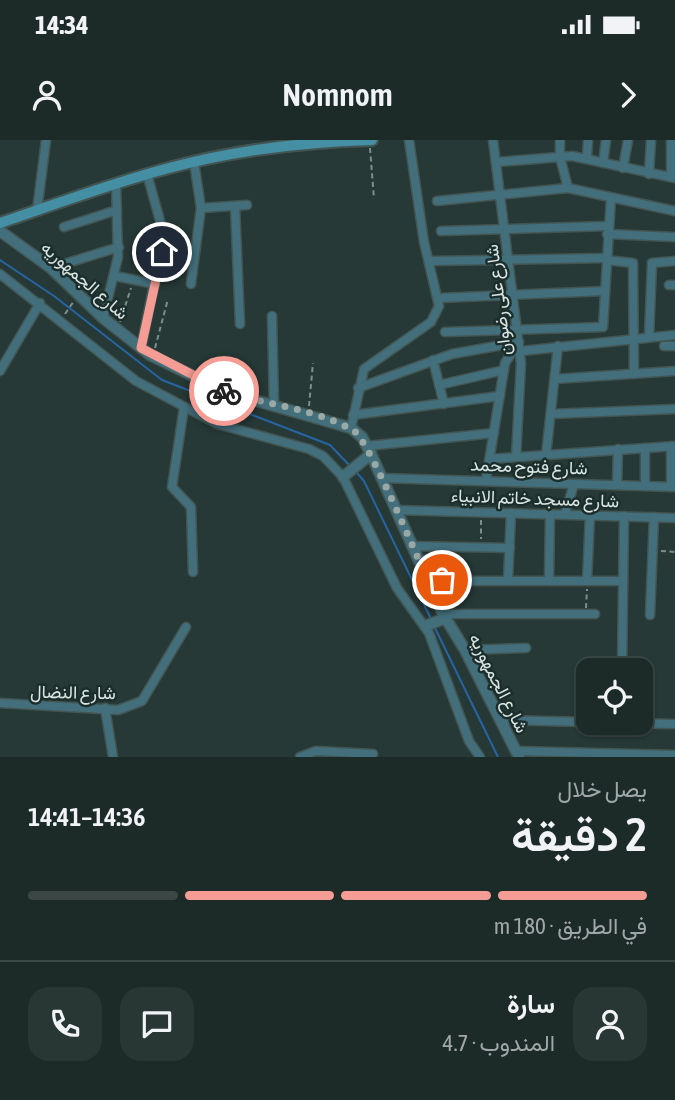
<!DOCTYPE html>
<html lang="ar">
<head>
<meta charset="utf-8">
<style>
  :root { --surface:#1c2b28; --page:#293734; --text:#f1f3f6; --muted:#a0a7a8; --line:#3a4745; --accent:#f59c94 }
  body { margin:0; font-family:"Asap Condensed",Vazirmatn,sans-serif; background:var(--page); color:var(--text); direction:rtl; height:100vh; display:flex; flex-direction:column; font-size:26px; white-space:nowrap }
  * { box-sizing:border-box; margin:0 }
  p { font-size:23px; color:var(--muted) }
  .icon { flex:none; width:38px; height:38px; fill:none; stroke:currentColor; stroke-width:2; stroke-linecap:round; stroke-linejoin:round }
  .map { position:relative; height:617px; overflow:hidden; direction:ltr }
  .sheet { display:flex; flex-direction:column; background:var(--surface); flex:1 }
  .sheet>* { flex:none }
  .tools { position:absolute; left:576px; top:518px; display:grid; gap:14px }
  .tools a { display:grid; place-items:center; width:77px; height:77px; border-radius:14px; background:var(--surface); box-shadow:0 2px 5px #0004,0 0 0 2px var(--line); font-size:35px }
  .pin { position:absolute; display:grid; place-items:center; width:60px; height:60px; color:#fff; margin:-30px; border:4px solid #fff; border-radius:50%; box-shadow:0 2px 7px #0007 }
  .courier { position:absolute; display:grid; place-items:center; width:70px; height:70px; margin:-35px; border:5px solid #f59c94; border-radius:50%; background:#fff; color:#222; box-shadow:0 2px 9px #0007 }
  .summary em { font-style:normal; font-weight:600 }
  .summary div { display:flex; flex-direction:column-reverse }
  .summary { display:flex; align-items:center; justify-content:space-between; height:119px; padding:0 28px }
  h1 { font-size:46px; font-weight:600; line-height:52px }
  .bar { display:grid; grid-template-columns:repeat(4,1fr); gap:10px 7px; align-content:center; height:84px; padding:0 28px }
  .bar i { height:9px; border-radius:5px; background:var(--line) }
  .bar .on { background:var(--accent) }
  .bar p { grid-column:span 4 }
  .line { display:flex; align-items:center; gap:18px; padding:0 28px; border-top:2px solid var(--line) }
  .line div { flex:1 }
  .round { display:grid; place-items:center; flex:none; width:74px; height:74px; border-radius:21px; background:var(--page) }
  .status { display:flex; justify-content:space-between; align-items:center; height:49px; padding:0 35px; background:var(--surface); direction:ltr }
  .status svg { height:19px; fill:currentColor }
  header { display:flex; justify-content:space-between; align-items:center; height:91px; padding:0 28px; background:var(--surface); font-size:32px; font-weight:600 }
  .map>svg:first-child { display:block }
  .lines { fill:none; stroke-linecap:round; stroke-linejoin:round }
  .stream { stroke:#2665a3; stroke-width:2 }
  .minor-casing { stroke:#435552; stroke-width:11 }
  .tertiary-casing { stroke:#435552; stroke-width:13 }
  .secondary-casing { stroke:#435552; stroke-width:14 }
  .path { stroke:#7f8e8c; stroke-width:2; stroke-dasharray:5 3.5; stroke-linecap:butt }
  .minor { stroke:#436f7c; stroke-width:8 }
  .tertiary { stroke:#436f7c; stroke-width:10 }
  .secondary { stroke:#448fa4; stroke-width:10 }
  .done { stroke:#9aa9a6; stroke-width:7; stroke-dasharray:0 12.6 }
  .route { stroke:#f59c94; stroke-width:9 }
  .labels { text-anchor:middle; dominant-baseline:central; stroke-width:5; stroke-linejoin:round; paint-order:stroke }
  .street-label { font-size:18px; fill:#d9e5e3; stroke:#1c2e2c }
</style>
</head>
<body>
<div class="status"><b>14:34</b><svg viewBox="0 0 49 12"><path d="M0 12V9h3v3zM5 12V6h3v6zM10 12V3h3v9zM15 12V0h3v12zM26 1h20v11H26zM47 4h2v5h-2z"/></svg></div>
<header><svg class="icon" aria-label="forward" viewBox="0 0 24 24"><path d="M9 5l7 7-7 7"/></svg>Nomnom<svg class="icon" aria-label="person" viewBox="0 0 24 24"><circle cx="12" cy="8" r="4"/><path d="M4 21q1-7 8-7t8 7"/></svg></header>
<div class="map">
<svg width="675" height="617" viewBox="0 0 675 617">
  <rect width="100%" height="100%" fill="#263936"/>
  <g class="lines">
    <g class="stream">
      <path d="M0,120L54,156L162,240L330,305L351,327"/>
      <path d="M357,333L364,341L432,481"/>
      <path d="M434,486L498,617"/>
    </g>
    <g class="minor-casing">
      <g id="minor">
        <path d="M493,0L521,223L516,317"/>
        <path d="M560,0V17L568,48"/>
        <path d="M671,0V37"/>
        <path d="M587,18L588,0"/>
        <path d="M497,22L572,16L675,38"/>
        <path d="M603,23L606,0"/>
        <path d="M623,28L628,0"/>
        <path d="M649,34L651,0"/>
        <path d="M437,61L568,48L675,71"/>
        <path d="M235,66L240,184"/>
        <path d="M201,68L247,65"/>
        <path d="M37,71L46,0"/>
        <path d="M64,87L117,70"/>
        <path d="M441,91L608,86"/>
        <path d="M607,94L675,97"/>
        <path d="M606,120L633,123L634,234"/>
        <path d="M430,121L606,118"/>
        <path d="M51,128L119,107"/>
        <path d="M0,134L136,241L217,284L309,309L323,316L343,337L397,448L429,493L469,601L480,617"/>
        <path d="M115,136L155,144"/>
        <path d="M191,144L201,68L194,22"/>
        <path d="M669,145H675"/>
        <path d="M439,158L605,151"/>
        <path d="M272,176L274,265"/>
        <path d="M103,178L118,117L116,43"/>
        <path d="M445,192L603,187L611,58"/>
        <path d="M649,197L652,123L675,121"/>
        <path d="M664,206H675"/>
        <path d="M141,208L164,95L147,34"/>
        <path d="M433,220L444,264"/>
        <path d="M0,231L40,163"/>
        <path d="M555,239L675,231"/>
        <path d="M439,245L504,230"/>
        <path d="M358,248L452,214L519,202"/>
        <path d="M184,267L172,347L191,367L193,432"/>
        <path d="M551,274L675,269"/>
        <path d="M353,275L500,256"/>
        <path d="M351,288L364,229L431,182L439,166L424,102L409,0"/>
        <path d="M367,306L494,293"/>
        <path d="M645,308V346"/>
        <path d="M546,315L558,206"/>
        <path d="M490,319L675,306"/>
        <path d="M381,338L675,347"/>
        <path d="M486,340L505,223L512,212L675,195"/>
        <path d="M617,345L618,309"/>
        <path d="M671,347V306"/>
        <path d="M395,370L675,378"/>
        <path d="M565,374L574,344"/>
        <path d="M411,406L510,408"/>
        <path d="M508,440L511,373"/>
        <path d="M428,441H623"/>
        <path d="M549,441L550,374"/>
        <path d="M587,441L590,375"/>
        <path d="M443,474H595"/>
        <path d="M650,475L654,377"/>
        <path d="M465,510L526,508"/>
        <path d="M622,530L624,376"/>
        <path d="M0,563L118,570L142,561L186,487"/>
        <path d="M105,568L113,617"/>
        <path d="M501,580L588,582"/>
        <path d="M622,583L675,584"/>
        <path d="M516,611L675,615"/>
        <path d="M300,617L316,611L373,614"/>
      </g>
    </g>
    <g class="tertiary-casing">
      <g id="tertiary">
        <path d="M0,91L51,128L103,178L150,215L226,252L351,288L362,297L371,314L443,474L465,510L519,617"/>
        <path d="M343,337L371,314"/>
        <path d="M425,486L446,478"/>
      </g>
    </g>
    <g class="secondary-casing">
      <path id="secondary" d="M0,83C56,64 112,43 169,28C235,10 303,2 372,0"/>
    </g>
    <g class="path">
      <path d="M370,8L374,59"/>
      <path d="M65,174L74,161"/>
      <path d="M120,182L131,148"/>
      <path d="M155,208L168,159"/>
      <path d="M309,266L313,223"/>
      <path d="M481,380V399"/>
      <path d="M661,411L675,412"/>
      <path d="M586,468L587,449"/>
    </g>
    <use href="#minor" class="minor"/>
    <use href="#tertiary" class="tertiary"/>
    <use href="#secondary" class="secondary"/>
  </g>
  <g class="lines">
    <path class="done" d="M224,251C264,265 319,269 354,291C368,299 417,417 428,441L442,440"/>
    <path class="route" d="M162,112L141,208L224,251"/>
  </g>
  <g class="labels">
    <g class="street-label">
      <text transform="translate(85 140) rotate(41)">شارع الجمهوريه</text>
      <text transform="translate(498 160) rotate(-97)">شارع على رضوان</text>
      <text transform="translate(529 326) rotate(2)">شارع فتوح محمد</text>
      <text transform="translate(535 358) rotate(2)">شارع مسجد خاتم الانبياء</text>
      <text transform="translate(499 543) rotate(63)">شارع الجمهوريه</text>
      <text transform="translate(73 552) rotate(1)">شارع النضال</text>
    </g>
  </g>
</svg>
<div class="tools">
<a><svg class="icon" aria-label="locate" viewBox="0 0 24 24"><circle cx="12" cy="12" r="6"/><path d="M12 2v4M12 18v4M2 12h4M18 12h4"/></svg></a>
</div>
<div class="pin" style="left:442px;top:440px;background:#ea580c"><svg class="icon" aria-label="bag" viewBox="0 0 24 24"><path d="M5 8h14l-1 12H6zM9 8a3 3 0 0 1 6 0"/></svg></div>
<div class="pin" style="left:162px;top:112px;background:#1f2937"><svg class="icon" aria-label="home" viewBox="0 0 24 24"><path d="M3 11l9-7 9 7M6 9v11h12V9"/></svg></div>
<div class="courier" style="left:224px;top:251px"><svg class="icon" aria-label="bike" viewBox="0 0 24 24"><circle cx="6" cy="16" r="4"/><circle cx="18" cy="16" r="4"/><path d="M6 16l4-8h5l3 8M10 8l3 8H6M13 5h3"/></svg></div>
</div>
<section class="sheet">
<div class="summary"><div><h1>2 دقيقة</h1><p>يصل خلال</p></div><em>14:36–14:41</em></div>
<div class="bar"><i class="on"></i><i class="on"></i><i class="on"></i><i></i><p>في الطريق · 180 m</p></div>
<div class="line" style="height:126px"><a class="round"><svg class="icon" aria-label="person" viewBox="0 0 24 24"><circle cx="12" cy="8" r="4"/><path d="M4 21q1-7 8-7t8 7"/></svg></a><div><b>سارة</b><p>المندوب · 4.7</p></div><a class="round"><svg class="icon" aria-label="chat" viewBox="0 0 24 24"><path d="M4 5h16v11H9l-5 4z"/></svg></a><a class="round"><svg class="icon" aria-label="phone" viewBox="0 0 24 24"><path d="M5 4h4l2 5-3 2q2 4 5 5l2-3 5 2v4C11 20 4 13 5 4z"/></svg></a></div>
</section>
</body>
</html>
